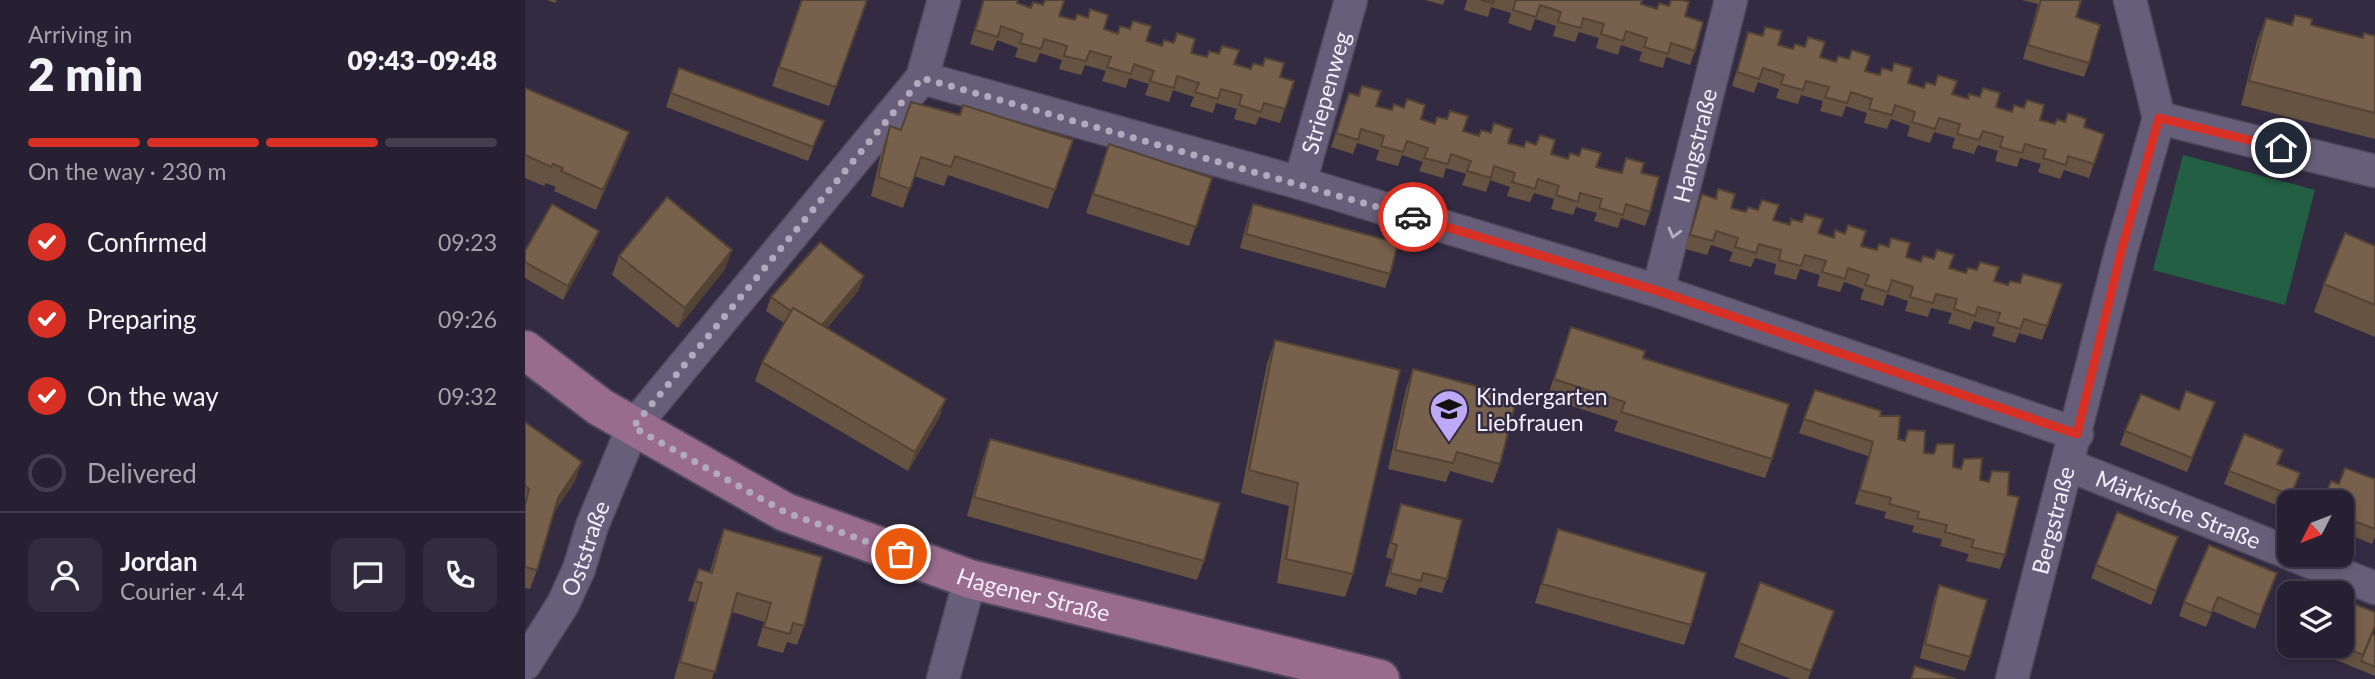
<!DOCTYPE html>
<html lang="en">
<head>
<meta charset="utf-8">
<style>
  :root { --surface:#262032; --page:#322d3e; --text:#f1f3f6; --muted:#a4a3ac; --line:#423e4d; --accent:#d93025 }
  body { margin:0; font-family:Lato,sans-serif; background:var(--page); color:var(--text); height:100vh; display:flex; flex-direction:column; font-size:26px; white-space:nowrap }
  * { box-sizing:border-box; margin:0 }
  p { font-size:23px; color:var(--muted) }
  .icon { flex:none; width:38px; height:38px; fill:none; stroke:currentColor; stroke-width:2; stroke-linecap:round; stroke-linejoin:round }
  .map { position:relative; flex:1; overflow:hidden }
  .panel { display:flex; flex-direction:column; background:var(--surface); width:525px }
  .panel>* { flex:none }
  .needle { width:46px; rotate:228deg }
  .buttons { position:absolute; left:1752px; top:490px; display:grid; gap:14px }
  .buttons a { display:grid; place-items:center; width:77px; height:77px; border-radius:14px; background:var(--surface); box-shadow:0 4px 10px #0003,0 0 0 2px var(--line); font-size:35px }
  .pin { position:absolute; display:grid; place-items:center; width:60px; height:60px; color:#fff; margin:-30px; border:4px solid #fff; border-radius:50%; box-shadow:0 2px 7px #0007 }
  .courier { position:absolute; display:grid; place-items:center; width:70px; height:70px; margin:-35px; border:5px solid #d93025; border-radius:50%; background:#fff; color:#222; box-shadow:0 2px 9px #0007 }
  .summary em { font-style:normal; font-weight:800 }
  .summary div { display:flex; flex-direction:column-reverse }
  .summary { display:flex; align-items:center; justify-content:space-between; height:119px; padding:0 28px }
  h1 { font-size:46px; font-weight:800; line-height:52px }
  .bar { display:grid; grid-template-columns:repeat(4,1fr); gap:10px 7px; align-content:center; height:84px; padding:0 28px }
  .bar i { height:9px; border-radius:5px; background:var(--line) }
  .bar .selected { background:var(--accent) }
  .bar p { grid-column:span 4 }
  .line { display:flex; align-items:center; gap:18px; padding:0 28px; border-top:2px solid var(--line) }
  .line div { flex:1 }
  .round { display:grid; place-items:center; flex:none; width:74px; height:74px; border-radius:14px; background:var(--page) }
  ol { padding:0 28px; list-style:none }
  li { display:flex; align-items:center; gap:21px; height:77px }
  li p { margin-inline-start:auto }
  li .icon { padding:7px; border-radius:50%; background:var(--accent); color:#fff; stroke-width:4 }
  li:last-child { color:var(--muted) }
  li i { width:38px; height:38px; border:4px solid var(--line); border-radius:50% }
  main { display:flex; flex:1; min-height:0 }
  .map>svg:first-child { display:block }
  .green { fill:#235f42 }
  .lines { fill:none; stroke-linecap:round; stroke-linejoin:round }
  .minor-casing { stroke:#4f485b; stroke-width:35 }
  .primary-casing { stroke:#4f485b; stroke-width:42 }
  .minor { stroke:#675f79; stroke-width:32 }
  .primary { stroke:#996b8d; stroke-width:38 }
  .wall { fill:#665341 }
  .shaded-wall { fill:#534335 }
  .building { fill:#77604c; stroke:#534335; stroke-width:2 }
  .oneway { stroke:#b4aec2 }
  .done { stroke:#b0aabc; stroke-width:7; stroke-dasharray:0 12.6 }
  .route { stroke:#d93025; stroke-width:9 }
  .labels { text-anchor:middle; dominant-baseline:central; stroke-width:5; stroke-linejoin:round; paint-order:stroke }
  .street-label { font-size:23px; fill:#f3eefd; stroke:#332b42 }
  .poi-label { font-size:23px; fill:#f3eefd; stroke:#332b42; text-anchor:start }
</style>
</head>
<body>
<main>
<section class="panel">
<div class="summary"><div><h1>2 min</h1><p>Arriving in</p></div><em>09:43–09:48</em></div>
<div class="bar"><i class="selected"></i><i class="selected"></i><i class="selected"></i><i></i><p>On the way · 230 m</p></div>
<ol>
<li><svg class="icon" aria-label="check" viewBox="0 0 24 24"><path d="M5 12l5 5 9-10"/></svg>Confirmed<p>09:23</p></li>
<li><svg class="icon" aria-label="check" viewBox="0 0 24 24"><path d="M5 12l5 5 9-10"/></svg>Preparing<p>09:26</p></li>
<li><svg class="icon" aria-label="check" viewBox="0 0 24 24"><path d="M5 12l5 5 9-10"/></svg>On the way<p>09:32</p></li>
<li><i></i>Delivered</li>
</ol>
<div class="line" style="height:126px"><a class="round"><svg class="icon" aria-label="person" viewBox="0 0 24 24"><circle cx="12" cy="8" r="4"/><path d="M4 21q1-7 8-7t8 7"/></svg></a><div><b>Jordan</b><p>Courier · 4.4</p></div><a class="round"><svg class="icon" aria-label="chat" viewBox="0 0 24 24"><path d="M4 5h16v11H9l-5 4z"/></svg></a><a class="round"><svg class="icon" aria-label="phone" viewBox="0 0 24 24"><path d="M5 4h4l2 5-3 2q2 4 5 5l2-3 5 2v4C11 20 4 13 5 4z"/></svg></a></div>
</section>
<div class="map">
<svg width="1850" height="679" viewBox="0 0 1850 679">
  <rect width="100%" height="100%" fill="#332b42"/>
  <path class="green" d="M1658,155L1790,190L1760,305L1628,270Z"/>
  <g class="lines">
    <g class="minor-casing">
      <g id="minor">
        <path d="M1605,0L1634,118"/>
        <path d="M397,78L775,183L1133,291L1552,434"/>
        <path d="M1634,118L1850,171"/>
        <path id="s1" d="M775,183L826,0"/>
        <path id="s2" d="M1133,291L1206,0"/>
        <path id="s3" d="M1543,465L1764,553"/>
        <path d="M1768,555L1850,588"/>
        <path id="s4" d="M0,664L38,604L54,569L67,526L108,427L397,78L419,0"/>
        <path d="M418,679L445,579"/>
        <path id="s5" d="M1487,679L1597,248L1634,118"/>
      </g>
    </g>
    <g class="primary-casing">
      <g id="primary">
        <path id="s6" d="M0,350L75,407L260,512L445,579L855,679"/>
      </g>
    </g>
    <use href="#minor" class="minor"/>
    <use href="#primary" class="primary"/>
  </g>
  <g class="wall">
    <path d="M22,0H32L30,3Z"/>
    <path d="M276,0H342L304,106L247,86Z"/>
    <path d="M458,0H493L492,3L593,33L595,26L621,41L682,57L694,54L697,46L709,64L726,69L737,66L740,58L755,77L769,81L755,123L734,117L731,125L709,119L712,109L691,103L688,113L665,106L669,97L648,90L644,102L620,95L624,84L604,78L601,88L577,81L581,71L560,65L556,75L534,69L537,60L515,53L511,63L490,57L493,48L472,40L468,51L445,44Z"/>
    <path d="M900,0H920L918,5Z"/>
    <path d="M942,0H1117L1116,4L1160,16L1170,51L1165,65L1141,57L1138,68L1114,61L1117,52L1096,45L1093,55L1071,48L1074,38L1054,32L1050,42L1028,36L1031,26L1010,19L1006,31L983,23L986,13L966,7L963,17L939,10Z"/>
    <path d="M1497,0H1552L1551,17L1564,63L1559,77L1498,59L1513,4Z"/>
    <path d="M1770,15L1786,25L1837,38L1850,36V139L1716,105L1732,41L1741,18L1766,24Z"/>
    <path d="M1240,27L1253,45L1354,75L1357,68L1383,83L1399,88L1427,94L1530,124L1540,122L1543,113L1559,127L1579,134L1564,178L1539,170L1535,179L1513,172L1516,164L1495,158L1492,167L1470,161L1473,151L1453,145L1449,154L1427,148L1430,138L1409,132L1405,143L1382,136L1385,126L1366,119L1362,129L1339,123L1342,113L1321,106L1317,117L1295,111L1298,101L1276,95L1273,104L1251,98L1254,89L1233,82L1229,93L1207,86L1223,32L1237,36Z"/>
    <path d="M154,68L299,121L283,161L141,107Z"/>
    <path d="M0,88L104,132L97,151L71,210L29,191L31,187L21,183L19,186L0,178Z"/>
    <path d="M824,93L851,106L954,136L1043,159L1054,156L1057,148L1071,167L1096,173L1101,158L1116,173L1125,212L1120,226L1096,218L1093,228L1069,221L1072,213L1051,207L1048,215L1026,209L1029,199L1009,193L1005,202L982,196L985,187L965,180L961,192L937,185L941,174L921,168L918,178L894,171L898,162L877,155L873,166L851,160L854,150L832,143L828,154L806,147Z"/>
    <path d="M435,115L548,140L523,209L423,175L419,186L389,176L378,208L346,196L358,145L365,126L376,130Z"/>
    <path d="M584,144L687,178L664,246L561,213Z"/>
    <path d="M1193,189L1206,208L1264,224L1266,219L1293,233L1308,238L1310,230L1336,246L1352,250L1363,247L1366,238L1381,257L1396,262L1424,268L1483,285L1495,283L1537,284L1517,340L1494,333L1490,343L1467,336L1470,327L1449,321L1445,330L1423,323L1427,313L1406,308L1403,317L1380,311L1383,301L1362,294L1358,306L1335,299L1339,289L1319,282L1315,292L1292,286L1295,275L1275,269L1271,280L1249,274L1251,264L1230,258L1226,267L1204,261L1208,252L1186,245L1182,255L1160,249L1177,194L1190,199Z"/>
    <path d="M728,204L865,274L860,288L715,248L723,218Z"/>
    <path d="M74,231L69,244L38,300L0,278V251Z"/>
    <path d="M1850,246V337L1789,312L1799,284Z"/>
    <path d="M94,256L200,269L153,328L87,275Z"/>
    <path d="M334,290L302,328L414,418L383,471L230,381L237,362L259,323L241,311L246,297Z"/>
    <path d="M1046,327L1118,358L1247,459L1240,478L1089,431L1093,421L1022,398Z"/>
    <path d="M750,340L828,574L820,597L752,583L764,506L716,493L742,364Z"/>
    <path d="M888,369L975,464L968,483L925,471L921,482L863,469L881,389Z"/>
    <path d="M1290,390L1355,416L1373,439L1379,441L1383,430L1399,453L1408,454L1412,444L1428,467L1435,469L1439,459L1455,480L1463,482L1480,555L1475,569L1441,561L1444,554L1415,546L1417,539L1387,532L1389,526L1359,518L1361,512L1330,504L1343,456L1274,433Z"/>
    <path d="M1690,402L1662,472L1595,445L1600,431L1654,410Z"/>
    <path d="M0,422L50,481L28,514L12,570L5,589L0,588Z"/>
    <path d="M1719,434L1753,464L1775,473L1761,509L1699,484Z"/>
    <path d="M465,439L679,561L672,580L442,516L458,458Z"/>
    <path d="M1850,479V537L1847,544L1816,531V502H1798L1806,481L1814,484Z"/>
    <path d="M876,504L922,579L917,593L894,587L891,595L860,586L867,559L861,557L871,518Z"/>
    <path d="M1592,512L1648,551L1626,605L1566,578Z"/>
    <path d="M199,529L279,626L272,645L262,642L258,653L232,646L239,622L207,612L187,679H149L170,602L163,601L167,588L174,569L185,572L192,548Z"/>
    <path d="M1033,529L1166,625L1159,645L1010,603Z"/>
    <path d="M1752,573L1730,629L1688,611L1681,627L1654,616L1659,602Z"/>
    <path d="M1235,582L1309,611L1283,679H1266L1209,657Z"/>
    <path d="M1414,585L1445,657L1440,671L1395,658L1409,599Z"/>
    <path d="M1850,636V676L1792,652L1794,646H1816L1845,639Z"/>
  </g>
  <g class="shaded-wall">
    <path d="M104,132L97,151L71,210L78,190Z"/>
    <path d="M74,231L69,244L38,300L43,286Z"/>
    <path d="M207,250L200,269L153,328L160,308Z"/>
    <path d="M339,276L334,290L288,344L293,330Z"/>
    <path d="M421,399L414,418L383,471L390,452Z"/>
    <path d="M57,462L50,481L26,517L33,498Z"/>
  </g>
  <g class="building">
    <path d="M277,0H342L311,87L254,67Z"/>
    <path d="M459,0H493L492,3L506,8L508,2L518,5L520,0H537L539,1L534,16L550,20L552,14L563,18L565,9L583,15L579,29L593,34L595,26L605,29L608,21L626,26L621,41L637,46L639,40L649,43L652,33L670,39L666,53L682,57L684,51L694,54L697,46L714,50L709,64L726,69L728,63L738,66L740,58L759,63L755,77L769,81L760,109L739,103L736,112L714,105L717,95L696,89L693,99L670,92L674,83L652,76L649,88L625,81L629,71L609,64L606,74L582,67L586,57L565,51L561,61L539,56L542,46L519,39L516,49L495,43L498,34L476,26L473,37L450,30Z"/>
    <path d="M956,0H969L968,3Z"/>
    <path d="M991,0H1117L1116,4L1132,9L1134,3L1144,6L1146,0H1157L1164,2L1160,16L1178,22L1170,51L1146,43L1143,54L1119,47L1122,38L1101,31L1098,41L1076,34L1079,24L1058,18L1056,28L1033,22L1036,12L1015,5L1011,17L988,10Z"/>
    <path d="M1516,0H1552L1556,1L1551,17L1575,25L1564,63L1503,45Z"/>
    <path d="M1770,15L1787,19L1786,25L1838,38L1839,33L1850,36V113L1724,81L1741,18L1767,25Z"/>
    <path d="M1240,27L1257,31L1253,45L1268,49L1270,44L1280,47L1283,37L1300,42L1295,57L1311,62L1313,56L1324,59L1327,50L1345,56L1340,71L1355,75L1357,68L1367,71L1369,63L1387,68L1383,83L1399,88L1401,82L1410,85L1413,75L1432,81L1427,94L1443,99L1444,94L1455,97L1458,88L1475,93L1471,107L1487,112L1489,105L1499,108L1502,100L1519,105L1515,120L1530,124L1532,119L1540,122L1543,113L1561,119L1559,127L1579,134L1569,164L1543,156L1541,165L1518,158L1521,150L1500,144L1497,153L1475,147L1478,137L1458,131L1454,140L1432,134L1435,124L1414,118L1410,129L1387,122L1390,112L1370,105L1367,115L1344,109L1347,99L1326,92L1322,103L1300,97L1304,87L1281,81L1278,90L1256,84L1259,75L1238,68L1234,79L1212,72L1223,32L1238,36Z"/>
    <path d="M154,68L299,121L288,147L146,93Z"/>
    <path d="M837,86L856,91L851,106L867,110L869,104L879,108L882,99L900,105L896,119L910,124L912,117L922,119L925,111L943,116L938,131L954,136L956,130L966,133L969,123L987,129L983,143L999,147L1001,141L1011,145L1015,135L1030,140L1026,154L1043,159L1045,153L1054,156L1057,148L1076,153L1071,167L1097,173L1101,158L1119,163L1116,173L1134,177L1125,212L1101,204L1098,215L1074,208L1077,199L1055,193L1053,202L1031,195L1034,186L1013,179L1010,189L987,182L990,173L969,166L966,178L942,171L946,161L926,154L923,164L899,158L903,148L882,141L878,152L856,146L859,136L836,129L833,140L811,133L824,93L834,96Z"/>
    <path d="M0,88L104,132L78,190L36,171L38,168L28,164L26,167L0,155Z"/>
    <path d="M386,102L435,115L438,105L548,140L530,190L430,156L426,167L396,157L385,189L353,177L365,126L376,130Z"/>
    <path d="M584,144L687,178L671,227L568,194Z"/>
    <path d="M1193,189L1210,194L1206,208L1221,212L1223,207L1233,210L1237,200L1254,205L1248,220L1265,225L1266,219L1277,222L1280,214L1298,219L1293,233L1309,238L1310,230L1320,234L1323,225L1341,231L1336,246L1352,250L1354,244L1364,247L1366,238L1385,243L1381,257L1396,262L1398,256L1409,259L1412,250L1429,255L1424,268L1441,273L1443,268L1452,270L1455,262L1474,267L1469,281L1483,285L1485,281L1495,283L1498,274L1537,284L1522,326L1499,319L1495,329L1472,322L1475,313L1453,307L1450,316L1429,309L1432,299L1411,294L1408,303L1385,297L1388,287L1367,280L1363,292L1340,285L1344,275L1323,268L1320,279L1297,272L1301,261L1280,255L1276,266L1254,260L1256,250L1234,244L1231,253L1210,247L1213,238L1191,231L1188,241L1165,235L1177,194L1191,199Z"/>
    <path d="M142,197L207,250L160,308L94,256Z"/>
    <path d="M27,204L74,231L43,286L0,262V251Z"/>
    <path d="M728,204L873,243L865,274L721,234Z"/>
    <path d="M1820,233L1850,246V305L1799,284Z"/>
    <path d="M295,242L339,276L297,325L268,308L266,311L246,297Z"/>
    <path d="M268,308L421,399L390,452L237,362Z"/>
    <path d="M1046,327L1120,351L1118,358L1264,404L1247,459L1096,412L1100,402L1029,379Z"/>
    <path d="M750,340L875,370L828,574L761,559L773,483L724,470Z"/>
    <path d="M888,369L992,397L975,464L932,452L928,463L870,450Z"/>
    <path d="M1290,390L1356,411L1355,416H1375L1373,439L1380,441L1383,430L1400,431L1399,453L1409,454L1412,444H1429L1428,467L1436,469L1439,459L1457,458L1455,480L1464,482L1467,471L1484,472L1483,495L1494,497L1480,555L1446,547L1449,540L1420,532L1422,525L1392,518L1394,512L1364,504L1366,498L1335,490L1348,442L1279,419Z"/>
    <path d="M1661,391L1690,402L1667,458L1600,431L1616,394L1654,410Z"/>
    <path d="M0,422L57,462L33,498L12,570L0,567V505L4,489L0,486Z"/>
    <path d="M1719,434L1758,450L1752,464L1775,473L1766,495L1704,471Z"/>
    <path d="M465,439L695,503L679,561L449,497Z"/>
    <path d="M1820,468L1850,479V529L1816,516V502H1807L1809,497L1801,494L1806,481L1814,484Z"/>
    <path d="M876,504L937,520L922,579L898,573L896,581L865,573L872,545L866,543Z"/>
    <path d="M1592,512L1653,537L1631,591L1571,565Z"/>
    <path d="M199,529L297,557L279,626L268,623L265,634L239,627L246,603L212,593L190,672L155,662L177,583L170,581L174,569L187,573Z"/>
    <path d="M1033,529L1181,573L1166,625L1017,584Z"/>
    <path d="M1684,545L1752,573L1735,615L1693,597L1686,613L1659,602Z"/>
    <path d="M1235,582L1309,611L1286,671L1214,643Z"/>
    <path d="M1414,585L1462,600L1445,657L1400,644Z"/>
    <path d="M1816,599L1850,612V626L1838,655L1816,646Z"/>
    <path d="M1847,634L1850,636V667L1836,661Z"/>
    <path d="M1390,666L1431,679H1386Z"/>
  </g>
  <defs><path id="oneway-chevron" d="M-2-3.5L2.5 0L-2 3.5" fill="none" stroke-width="1.6" stroke-linecap="round" stroke-linejoin="round" transform="scale(1.75)"/></defs>
  <use class="oneway" href="#oneway-chevron" transform="translate(1149 233) rotate(105)"/>
  <g class="lines">
    <path class="done" d="M376,554L260,512L108,427L397,78L888,217"/>
    <path class="route" d="M888,217L1133,291L1552,434L1597,248L1634,118L1756,148"/>
  </g>
  <defs>
    <g id="school-pin" transform="scale(2.0125)"><path d="M0 17L-7.5 6A9.5 9.5 0 1 1 7.5 6Z" fill="#bda9f5" stroke="#332b42"/><path d="M0-5L7-2L0 1L-7-2ZM-4 1L0 2.5L4 1V4Q0 6-4 4Z" fill="#111"/></g>
  </defs>
  <g fill-rule="evenodd">
    <use href="#school-pin" x="924" y="409"/>
  </g>
  <g class="labels">
    <g class="street-label">
      <text stroke="none"><textPath href="#s1" startOffset="94">Striepenweg</textPath></text>
      <text stroke="none"><textPath href="#s2" startOffset="150">Hangstraße</textPath></text>
      <text stroke="none"><textPath href="#s3" startOffset="119">Märkische Straße</textPath></text>
      <text stroke="none"><textPath href="#s5" startOffset="164">Bergstraße</textPath></text>
      <text stroke="none"><textPath href="#s4" startOffset="131">Oststraße</textPath></text>
      <text stroke="none"><textPath href="#s6" startOffset="569">Hagener Straße</textPath></text>
    </g>
    <g class="poi-label">
      <text x="951" y="396">Kindergarten<tspan x="951" dy="26">Liebfrauen</tspan></text>
    </g>
  </g>
</svg>
<div class="buttons">
<a><svg class="needle" viewBox="-14 -14 28 28"><path d="M0-13l5 13h-10z" fill="#e53935"/><path d="M0 13l5-13h-10z" fill="#a4a3ac"/></svg></a>
<a><svg class="icon" aria-label="layers" viewBox="0 0 24 24"><path d="M12 4l9 5-9 5-9-5zM3 14l9 5 9-5"/></svg></a>
</div>
<div class="pin" style="left:376px;top:554px;background:#ea580c"><svg class="icon" aria-label="bag" viewBox="0 0 24 24"><path d="M5 8h14l-1 12H6zM9 8a3 3 0 0 1 6 0"/></svg></div>
<div class="pin" style="left:1756px;top:148px;background:#1f2937"><svg class="icon" aria-label="home" viewBox="0 0 24 24"><path d="M3 11l9-7 9 7M6 9v11h12V9"/></svg></div>
<div class="courier" style="left:888px;top:217px"><svg class="icon" aria-label="car" viewBox="0 0 24 24"><path d="M5 17H2v-5l4-1 3-4h7l3 4 3 1v5h-3M9 17h6M6 11h13"/><circle cx="7" cy="17" r="2"/><circle cx="17" cy="17" r="2"/></svg></div>
</div>
</main>
</body>
</html>
